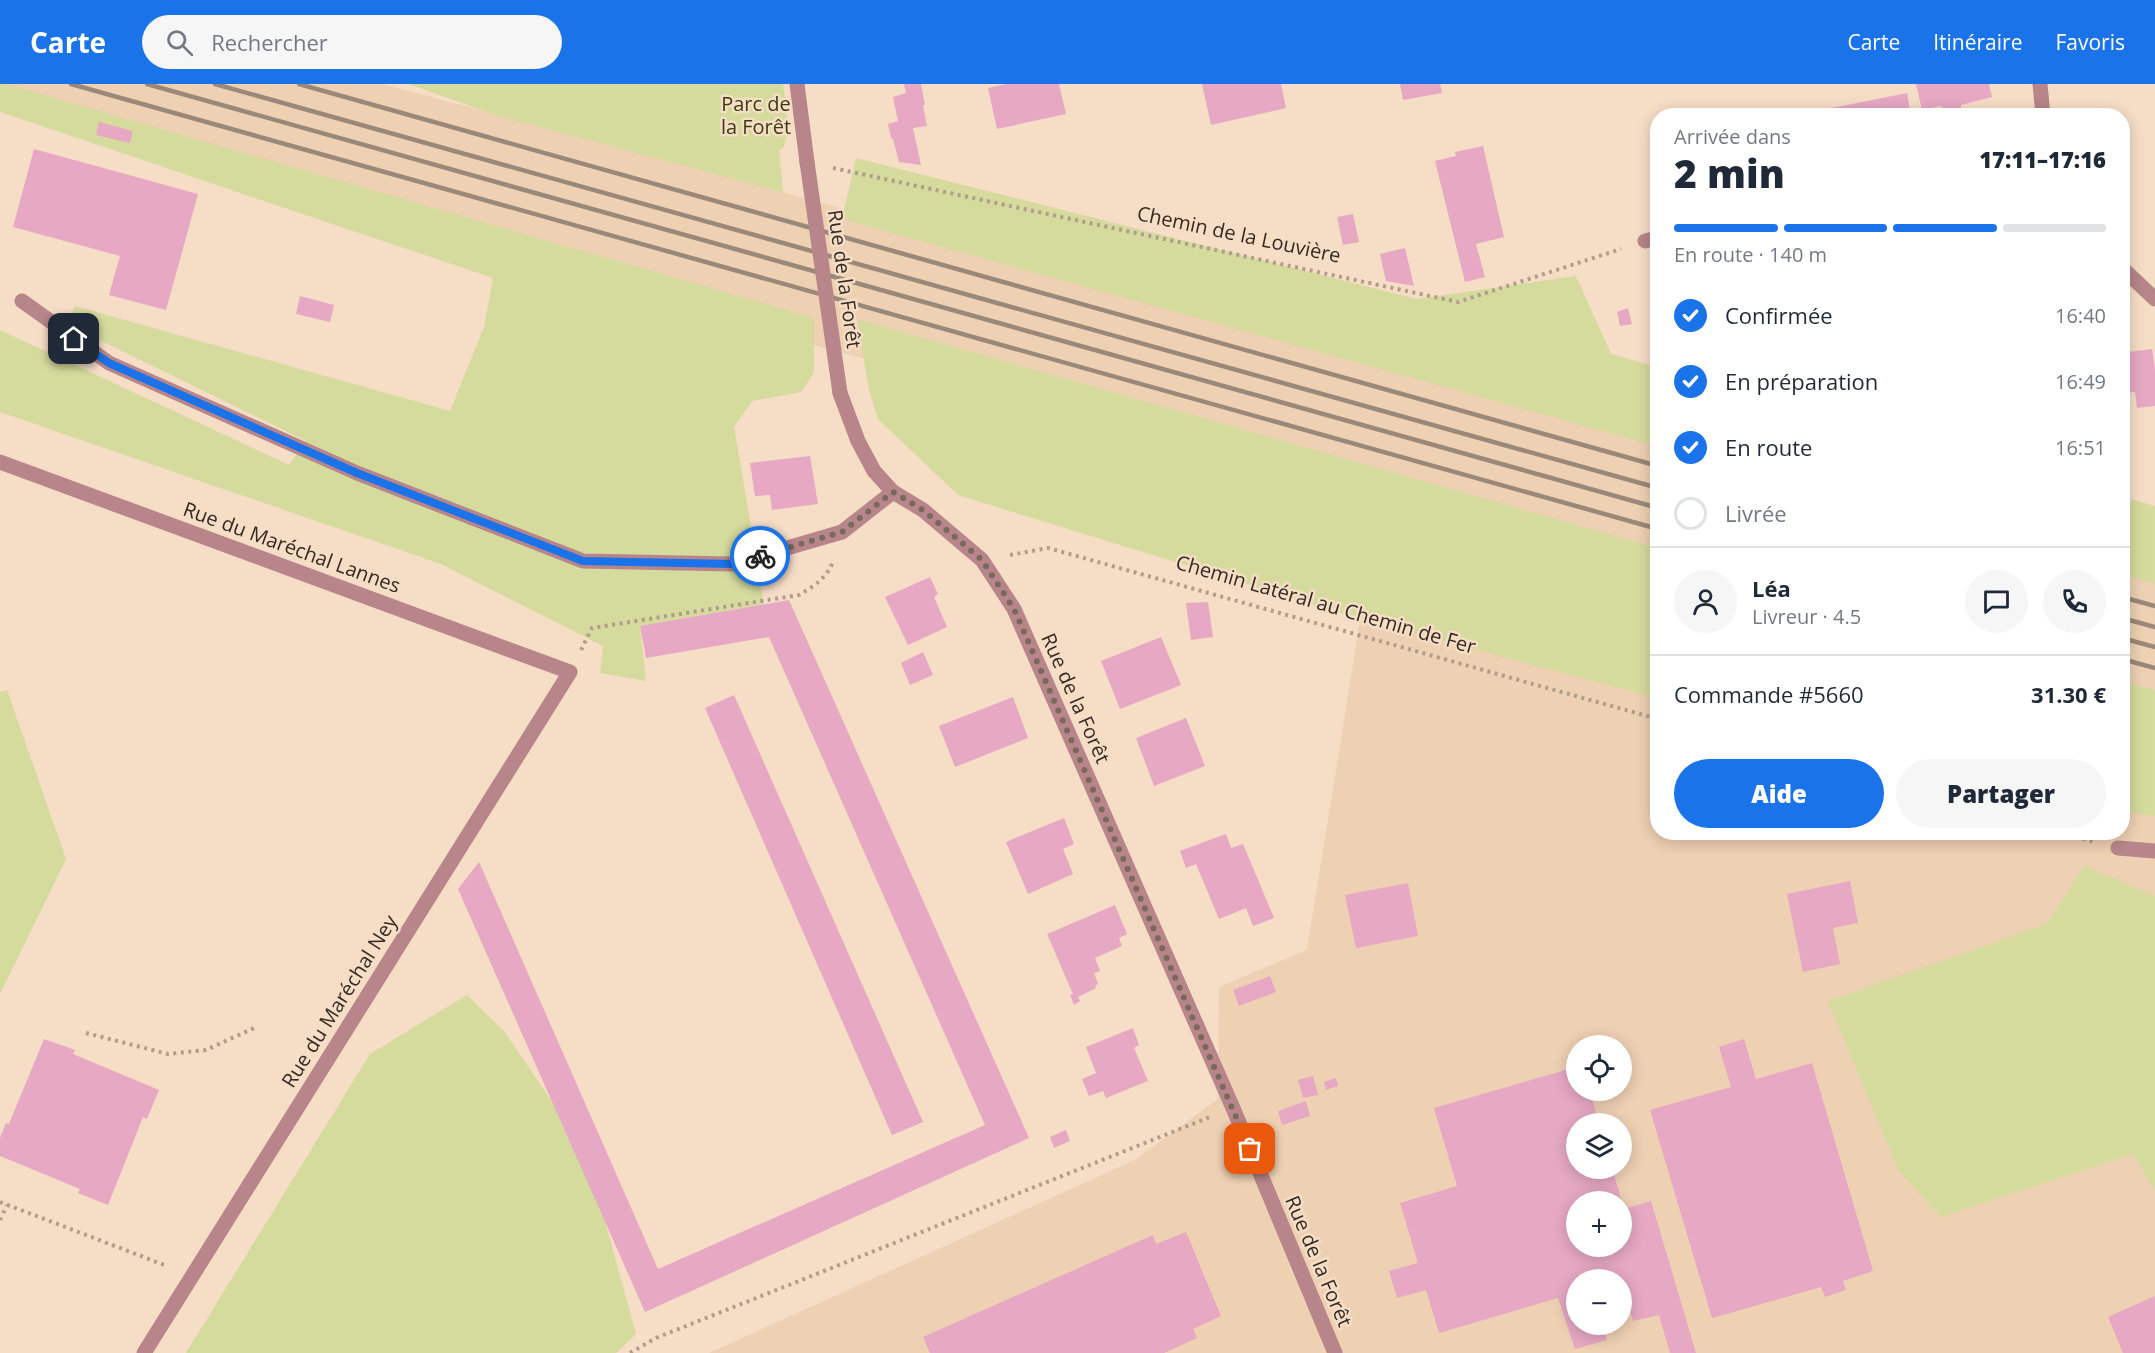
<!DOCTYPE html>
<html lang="fr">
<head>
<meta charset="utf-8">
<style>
  :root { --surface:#fff; --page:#f6f6f7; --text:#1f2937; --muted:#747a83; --line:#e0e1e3; --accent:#1a73e8 }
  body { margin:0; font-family:"Open Sans",sans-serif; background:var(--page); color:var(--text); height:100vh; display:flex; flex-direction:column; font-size:22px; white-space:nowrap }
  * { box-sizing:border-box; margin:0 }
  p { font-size:20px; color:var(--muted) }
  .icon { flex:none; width:33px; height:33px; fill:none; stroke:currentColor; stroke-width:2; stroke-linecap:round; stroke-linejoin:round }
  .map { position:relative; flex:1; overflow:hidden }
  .details { position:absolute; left:1650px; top:24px; width:480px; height:732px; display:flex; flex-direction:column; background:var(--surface); border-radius:24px; box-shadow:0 3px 15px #0003 }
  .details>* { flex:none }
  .buttons { position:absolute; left:1566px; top:951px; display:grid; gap:12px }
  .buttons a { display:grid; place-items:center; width:66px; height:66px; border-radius:50%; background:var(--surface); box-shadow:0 3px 15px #0003; font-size:30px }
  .pin { position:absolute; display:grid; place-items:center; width:51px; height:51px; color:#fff; margin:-26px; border-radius:12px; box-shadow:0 3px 9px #0006 }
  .courier { position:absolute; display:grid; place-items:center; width:60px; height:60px; margin:-30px; border:4px solid #1a73e8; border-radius:50%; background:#fff; color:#222; box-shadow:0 2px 8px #0007 }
  .summary em { font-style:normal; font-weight:800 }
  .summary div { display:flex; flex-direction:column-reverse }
  .summary { display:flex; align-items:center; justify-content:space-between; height:102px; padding:0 24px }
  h1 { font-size:39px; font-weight:800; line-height:45px }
  .bar { display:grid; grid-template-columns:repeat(4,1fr); gap:9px 6px; align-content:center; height:72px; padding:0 24px }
  .bar i { height:8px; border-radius:4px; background:var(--line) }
  .bar .active { background:var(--accent) }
  .bar p { grid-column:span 4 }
  .line { display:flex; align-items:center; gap:15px; padding:0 24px; border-top:2px solid var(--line) }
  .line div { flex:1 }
  .round { display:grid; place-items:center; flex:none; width:63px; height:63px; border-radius:32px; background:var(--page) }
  ol { padding:0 24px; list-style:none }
  li { display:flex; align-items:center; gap:18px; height:66px }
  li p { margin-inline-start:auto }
  li .icon { padding:6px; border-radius:50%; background:var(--accent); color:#fff; stroke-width:4 }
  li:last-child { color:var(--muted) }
  li i { width:33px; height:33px; border:3px solid var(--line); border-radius:50% }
  .button { display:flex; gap:12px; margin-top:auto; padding:12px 24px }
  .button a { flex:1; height:69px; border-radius:36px; background:var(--accent); color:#fff; font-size:24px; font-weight:800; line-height:69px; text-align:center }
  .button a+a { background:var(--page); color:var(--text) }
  header { display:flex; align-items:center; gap:36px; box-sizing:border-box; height:84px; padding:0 30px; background:var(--accent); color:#fff }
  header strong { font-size:28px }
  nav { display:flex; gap:33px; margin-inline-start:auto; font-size:21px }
  .search { width:420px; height:54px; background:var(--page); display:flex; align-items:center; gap:15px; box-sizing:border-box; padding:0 21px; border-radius:33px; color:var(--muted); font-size:22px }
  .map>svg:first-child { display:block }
  .built { fill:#eed0b3; fill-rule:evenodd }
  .green { fill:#d5da9d }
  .building { fill:#e6a8c3; fill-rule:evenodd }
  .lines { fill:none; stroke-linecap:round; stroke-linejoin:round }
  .path { stroke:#b09d8b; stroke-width:4; stroke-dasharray:3 4.5; stroke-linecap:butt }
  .lane { stroke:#b8858a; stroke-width:15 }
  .street { stroke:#b8858a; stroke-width:15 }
  .rail { stroke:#9a8878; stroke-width:4.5 }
  .street-bridge { stroke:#b8858a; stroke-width:15 }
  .done { stroke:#78695b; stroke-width:6; stroke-dasharray:0 10.8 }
  .route { stroke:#1a73e8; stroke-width:8 }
  .labels { text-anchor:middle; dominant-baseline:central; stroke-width:5; stroke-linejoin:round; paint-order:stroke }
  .park-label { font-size:20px; fill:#3b3d0f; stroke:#f6ddc6 }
  .street-label { font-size:20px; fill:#342a22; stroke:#f6ddc6 }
</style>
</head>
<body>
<header>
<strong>Carte</strong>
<div class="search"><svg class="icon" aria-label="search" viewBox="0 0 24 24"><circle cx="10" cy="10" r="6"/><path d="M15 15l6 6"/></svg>Rechercher</div>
<nav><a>Carte</a><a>Itinéraire</a><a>Favoris</a></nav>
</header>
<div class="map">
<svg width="2155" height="1269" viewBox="0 0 2155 1269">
  <rect width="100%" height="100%" fill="#f6ddc6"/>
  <path class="built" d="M0,0H383L783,108L1657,357L1658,748H2122L2123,490L2155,499V1269H709L1135,1076L1218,1015L1219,903L1307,866L1380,413L507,179ZM1576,962H1622V1006H1576ZM1576,1040H1622V1084H1576ZM1576,1118H1622V1162H1576ZM1576,1196H1622V1240H1576Z"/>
  <g class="green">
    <path d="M0,0H6L814,234V289L801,308L752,317L734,343L764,520L640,542L646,597L600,589L603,562L441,480L0,328V246L289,381L306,357L67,240L75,222L450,327L484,243L493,194L0,28Z"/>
    <path d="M409,0H783L788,42L784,63L779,66L783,108L495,31Z"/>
    <path d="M856,74L1417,215L1576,192L1611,270L1657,283V362L842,135Z"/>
    <path d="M857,235L1657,464V614L1360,535L958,411L878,335L869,306Z"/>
    <path d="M2123,413L2155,422V500L2123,491Z"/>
    <path d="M2123,597L2155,606V732L2123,728Z"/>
    <path d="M7,606L66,775L0,910V608Z"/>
    <path d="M2084,782L2155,812V1107L2133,1070L1941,1133L1899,1087L1828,917L2047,840Z"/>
    <path d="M467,911L504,947L586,1068L636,1250L616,1269H186L370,970Z"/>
  </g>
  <g class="building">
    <path d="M904,0H921L925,21H923L927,42L913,44L921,81L899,78L893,55L891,54L888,40L898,37L893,13L906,9Z"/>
    <path d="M1006,0H1059L1066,30L997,45L988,4Z"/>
    <path d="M1202,0H1281L1286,24L1211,41Z"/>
    <path d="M1400,0H1440L1442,9L1403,16Z"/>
    <path d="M1916,0H1989L1992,13L1961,21V24L1943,28L1941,22L1922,26Z"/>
    <path d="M1907,9L1911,32H1828L1827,25Z"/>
    <path d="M99,38L133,47L130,59L96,51Z"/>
    <path d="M1483,62L1504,153L1476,160L1485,193L1465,198L1435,77L1456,72L1455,68Z"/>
    <path d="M34,65L198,110L166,226L109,211L120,172L13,143Z"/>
    <path d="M1353,130L1359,158L1343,161L1337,133Z"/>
    <path d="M1405,164L1414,202L1386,197L1380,170Z"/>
    <path d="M300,212L334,221L330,238L296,230Z"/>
    <path d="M1628,224L1632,240L1620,242L1617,228Z"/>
    <path d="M2152,265L2155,285V322L2137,324L2135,308L2122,309V269Z"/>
    <path d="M810,372L818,420L772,426L770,411L755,412L750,379Z"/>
    <path d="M930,493L938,510L934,513L947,543L908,561L885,513Z"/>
    <path d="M789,516L1029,1054L645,1228L458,805L479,778L658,1185L985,1041L769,553L646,574L640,542Z"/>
    <path d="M1208,518L1213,553L1191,556L1186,519Z"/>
    <path d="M1161,553L1181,601L1120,625L1101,577Z"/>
    <path d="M923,568L933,591L910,601L901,579Z"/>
    <path d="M734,611L923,1038L892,1051L705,624Z"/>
    <path d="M1013,613L1028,654L955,683L939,642Z"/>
    <path d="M1186,634L1205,682L1154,702L1136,654Z"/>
    <path d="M1064,734L1074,760L1063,765L1073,790L1028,810L1006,758Z"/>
    <path d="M1226,750L1231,764L1243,760L1274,834L1253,842L1246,824L1219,835L1196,780L1186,784L1180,767Z"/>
    <path d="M1850,797L1858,839L1833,844L1840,880L1803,888L1787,810Z"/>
    <path d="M1408,799L1418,852L1356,864L1345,811Z"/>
    <path d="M1115,821L1127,850L1119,854L1122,862L1095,874L1100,887L1094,889L1098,900L1095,902L1096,904L1078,913L1080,917L1074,921L1070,911L1073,910L1047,850Z"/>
    <path d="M1270,892L1276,908L1239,922L1233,906Z"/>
    <path d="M1133,944L1139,961L1134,964L1148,997L1106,1014L1103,1007L1089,1012L1082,995L1096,989L1086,963Z"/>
    <path d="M44,955L75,966L73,970L159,1006L147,1035L143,1033L108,1121L78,1109L80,1105L0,1072V1054L6,1039L9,1040Z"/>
    <path d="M1744,955L1756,995L1812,979L1873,1187L1843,1197L1846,1206L1825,1213L1821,1203L1712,1234L1650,1026L1731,1003L1719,963Z"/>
    <path d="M1576,983V1006H1590L1599,1040H1576V1084H1612L1624,1125L1651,1117L1696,1269H1670L1659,1231L1633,1237L1621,1195L1576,1196V1240H1602L1607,1256L1575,1265L1558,1214L1439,1249L1426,1206L1397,1214L1389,1187L1418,1179L1400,1119L1457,1102L1434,1024ZM1576,1118H1622V1162H1576Z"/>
    <path d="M1313,992L1318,1011L1303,1014L1298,996Z"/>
    <path d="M1336,994L1338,1002L1326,1006L1324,998Z"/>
    <path d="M1306,1017L1310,1032L1282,1041L1278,1027Z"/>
    <path d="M1066,1046L1070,1057L1054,1064L1050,1053Z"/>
    <path d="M1186,1148L1221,1232L1193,1245L1197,1254L1164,1269H930L923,1253L1153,1151L1156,1160Z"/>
    <path d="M2155,1212V1269H2123L2108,1233Z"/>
  </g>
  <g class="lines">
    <g class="path">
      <path d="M833,84L1458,218L1621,165"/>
      <path d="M1010,471L1048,464L1658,635"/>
      <path d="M581,566L592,544L799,511C813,503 828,493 833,477"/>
      <path d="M2061,748L2094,758"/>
      <path d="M86,949L168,970L206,966L254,944"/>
      <path d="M0,1118L167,1182"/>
      <path d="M0,1136L7,1121"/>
      <path d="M630,1269L656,1254L1210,1033"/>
    </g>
    <path class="lane" d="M22,217L109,279L357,389L583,477L732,480L842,448L893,408"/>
    <g class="street">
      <path d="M797,0L807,78"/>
      <path d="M2040,0L2043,32"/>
      <path d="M1645,157L1658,154"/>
      <path d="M2122,184L2155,215"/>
      <path d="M840,309L858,357L874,387L893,408L923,426L982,476L1014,525L1233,1024L1335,1269"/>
      <path d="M0,378L570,588L144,1269"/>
      <path d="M2118,764L2155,767"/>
    </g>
    <g class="rail">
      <path d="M71,0L1658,445"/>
      <path d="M147,0L1658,424"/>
      <path d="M215,0L1658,404"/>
      <path d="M299,0L1658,382"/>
      <path d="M2122,513L2155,522"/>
      <path d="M2122,534L2155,543"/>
      <path d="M2122,554L2155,563"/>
      <path d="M2122,575L2155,584"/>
    </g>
    <path class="street-bridge" d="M807,78L840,309"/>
  </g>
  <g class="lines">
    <path class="done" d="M760,472L842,448L893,408L923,426L982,476L1014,525L1250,1065"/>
    <path class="route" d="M74,255L109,279L357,389L583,477L732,480L760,472"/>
  </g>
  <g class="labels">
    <g class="park-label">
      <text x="756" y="19">Parc de<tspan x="756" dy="23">la Forêt</tspan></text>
    </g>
    <g class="street-label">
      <text transform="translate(1239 150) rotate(12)">Chemin de la Louvière</text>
      <text transform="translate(845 195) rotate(82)">Rue de la Forêt</text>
      <text transform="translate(292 463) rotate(20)">Rue du Maréchal Lannes</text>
      <text transform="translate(1326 520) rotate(16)">Chemin Latéral au Chemin de Fer</text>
      <text transform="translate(1076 614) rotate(66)">Rue de la Forêt</text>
      <text transform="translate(339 917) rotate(-58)">Rue du Maréchal Ney</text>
      <text transform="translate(1319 1177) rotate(67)">Rue de la Forêt</text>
    </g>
  </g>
</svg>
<div class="buttons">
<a><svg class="icon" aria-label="locate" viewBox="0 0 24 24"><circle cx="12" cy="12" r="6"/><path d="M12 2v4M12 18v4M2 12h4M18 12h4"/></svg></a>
<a><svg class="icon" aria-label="layers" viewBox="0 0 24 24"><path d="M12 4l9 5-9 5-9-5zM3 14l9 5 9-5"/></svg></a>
<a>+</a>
<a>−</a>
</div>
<div class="pin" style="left:1250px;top:1065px;background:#ea580c"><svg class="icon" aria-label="bag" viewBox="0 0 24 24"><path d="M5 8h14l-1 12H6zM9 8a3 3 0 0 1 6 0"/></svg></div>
<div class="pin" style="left:74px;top:255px;background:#1f2937"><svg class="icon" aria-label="home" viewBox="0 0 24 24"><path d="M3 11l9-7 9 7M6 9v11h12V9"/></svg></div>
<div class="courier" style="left:760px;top:472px"><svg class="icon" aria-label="bike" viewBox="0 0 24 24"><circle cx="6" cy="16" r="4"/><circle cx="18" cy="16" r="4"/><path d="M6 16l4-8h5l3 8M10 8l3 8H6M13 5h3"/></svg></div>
<section class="details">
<div class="summary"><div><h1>2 min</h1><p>Arrivée dans</p></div><em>17:11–17:16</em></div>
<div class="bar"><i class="active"></i><i class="active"></i><i class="active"></i><i></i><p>En route · 140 m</p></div>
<ol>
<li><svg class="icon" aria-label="check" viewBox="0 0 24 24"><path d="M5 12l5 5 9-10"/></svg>Confirmée<p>16:40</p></li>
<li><svg class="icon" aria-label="check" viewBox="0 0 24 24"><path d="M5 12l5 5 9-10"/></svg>En préparation<p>16:49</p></li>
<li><svg class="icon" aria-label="check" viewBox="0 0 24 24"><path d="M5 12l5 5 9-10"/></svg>En route<p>16:51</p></li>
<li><i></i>Livrée</li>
</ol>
<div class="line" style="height:108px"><a class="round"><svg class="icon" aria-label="person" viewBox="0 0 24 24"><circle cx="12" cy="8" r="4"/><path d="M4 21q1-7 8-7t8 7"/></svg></a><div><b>Léa</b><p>Livreur · 4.5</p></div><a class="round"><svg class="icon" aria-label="chat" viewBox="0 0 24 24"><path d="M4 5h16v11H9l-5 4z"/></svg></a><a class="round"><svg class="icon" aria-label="phone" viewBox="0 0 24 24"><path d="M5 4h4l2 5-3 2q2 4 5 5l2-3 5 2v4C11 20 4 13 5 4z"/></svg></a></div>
<div class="line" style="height:78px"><div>Commande #5660</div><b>31.30 €</b></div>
<div class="button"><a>Aide</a><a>Partager</a></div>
</section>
</div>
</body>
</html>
